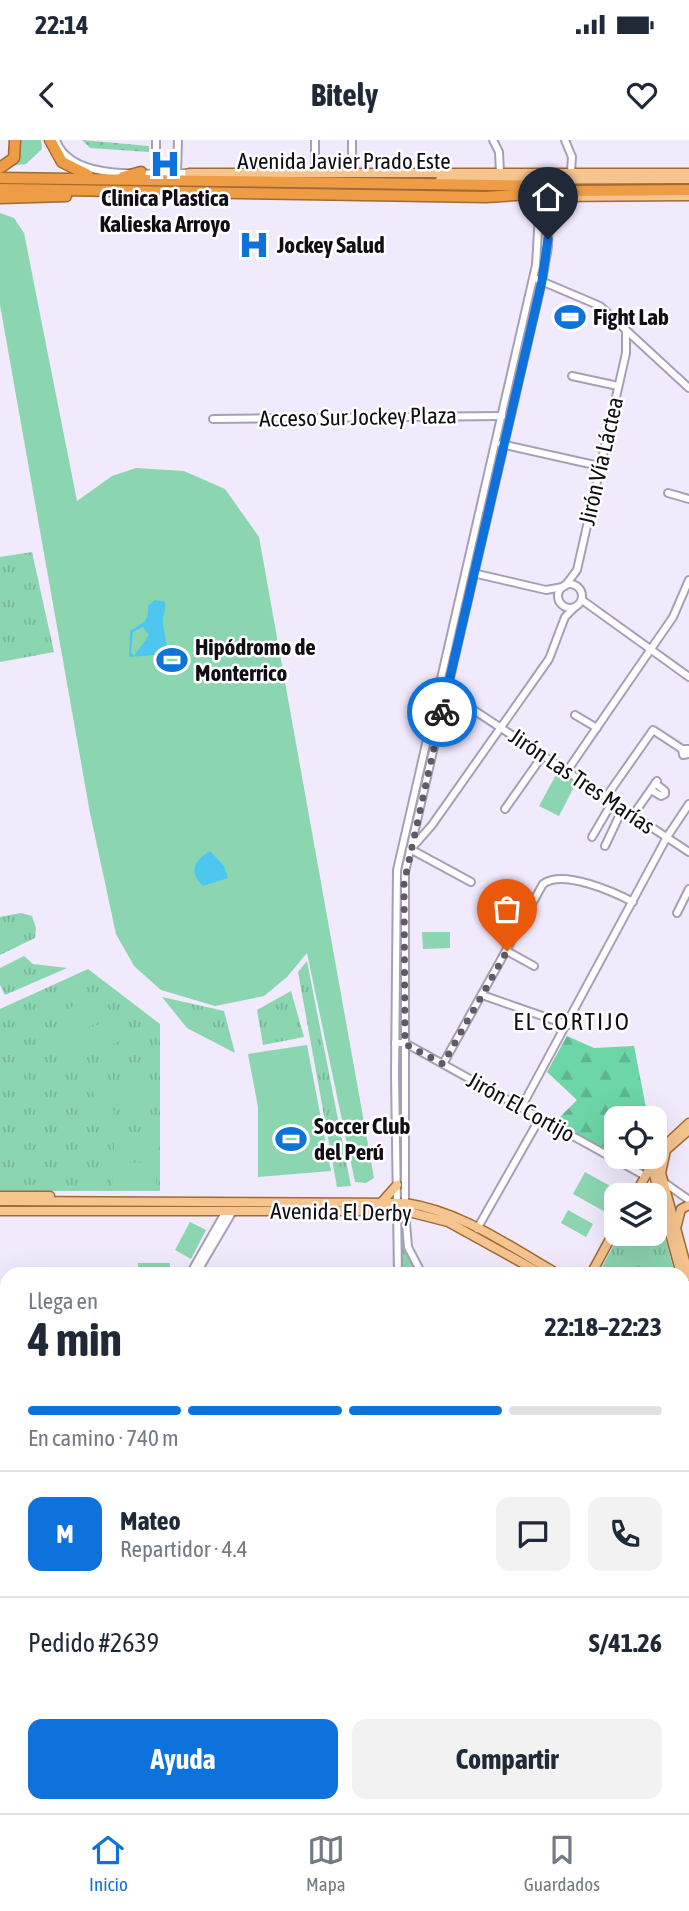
<!DOCTYPE html>
<html lang="es">
<head>
<meta charset="utf-8">
<style>
  :root { --surface:#fff; --page:#f2f2f3; --text:#1f2937; --muted:#747a83; --line:#e0e1e3; --accent:#0d72db }
  body { margin:0; font-family:"Asap Condensed",sans-serif; background:var(--page); color:var(--text); height:100vh; display:flex; flex-direction:column; font-size:26px; white-space:nowrap }
  * { box-sizing:border-box; margin:0 }
  p { font-size:23px; color:var(--muted) }
  .icon { flex:none; width:38px; height:38px; fill:none; stroke:currentColor; stroke-width:2; stroke-linecap:round; stroke-linejoin:round }
  .map { position:relative; flex:1; overflow:hidden }
  .side { position:absolute; left:0px; top:1127px; width:690px; height:546px; display:flex; flex-direction:column; background:var(--surface); border-radius:21px 21px 0 0; box-shadow:0 7px 28px #0002 }
  .side>* { flex:none }
  .buttons { position:absolute; left:604px; top:966px; display:grid; gap:14px }
  .buttons a { display:grid; place-items:center; width:63px; height:63px; border-radius:14px; background:var(--surface); box-shadow:0 7px 28px #0002; font-size:35px }
  .pin { position:absolute; display:grid; place-items:center; width:60px; height:60px; color:#fff; margin:-72px -30px; border-radius:50% 50% 50% 0; rotate:-45deg; box-shadow:0 0 7px #0007 }
  .pin .icon { rotate:45deg }
  .courier { position:absolute; display:grid; place-items:center; width:70px; height:70px; margin:-35px; border:5px solid #0d72db; border-radius:50%; background:#fff; color:#222; box-shadow:0 2px 9px #0007 }
  .headline em { font-style:normal; font-weight:700 }
  .headline div { display:flex; flex-direction:column-reverse }
  .headline { display:flex; align-items:center; justify-content:space-between; height:119px; padding:0 28px }
  h1 { font-size:46px; font-weight:700; line-height:52px }
  .bar { display:grid; grid-template-columns:repeat(4,1fr); gap:10px 7px; align-content:center; height:84px; padding:0 28px }
  .bar i { height:9px; border-radius:5px; background:var(--line) }
  .bar .selected { background:var(--accent) }
  .bar p { grid-column:span 4 }
  .line { display:flex; align-items:center; gap:18px; padding:0 28px; border-top:2px solid var(--line) }
  .line div { flex:1 }
  .round { display:grid; place-items:center; flex:none; width:74px; height:74px; border-radius:14px; background:var(--page) }
  .button { display:flex; gap:14px; margin-top:auto; padding:14px 28px }
  .button a { flex:1; height:80px; border-radius:14px; background:var(--accent); color:#fff; font-size:28px; font-weight:700; line-height:80px; text-align:center }
  .button a+a { background:var(--page); color:var(--text) }
  .status { display:flex; justify-content:space-between; align-items:center; height:49px; padding:0 35px; background:var(--surface); direction:ltr }
  .status svg { height:19px; fill:currentColor }
  header { display:flex; justify-content:space-between; align-items:center; height:91px; padding:0 28px; background:var(--surface); font-size:32px; font-weight:700 }
  .dock { display:flex; justify-content:space-around; align-items:center; height:98px; border-top:2px solid var(--line); background:var(--surface); font-size:19px; color:var(--muted) }
  .dock a { display:grid; justify-items:center; gap:4px }
  .dock .selected { color:var(--accent) }
  .map>svg:first-child { display:block }
  .grass { fill:url(#grass-tufts) }
  .forest { fill:url(#forest-firs) }
  .garden { fill:url(#garden-dots) }
  .pitch { fill:#8cd5b1 }
  .water { fill:#4dc7f0; fill-rule:evenodd }
  .lines { fill:none; stroke-linecap:round; stroke-linejoin:round }
  .minor-casing { stroke:#a99fb5; stroke-width:10 }
  .major-casing { stroke:#a16a34; stroke-width:11 }
  .highway-casing { stroke:#a16a34; stroke-width:13 }
  .minor { stroke:#fff; stroke-width:6 }
  .major { stroke:#f5c48f; stroke-width:8 }
  .highway { stroke:#ee9c45; stroke-width:10 }
  .done { stroke:#5f5a66; stroke-width:7; stroke-dasharray:0 12.6 }
  .route { stroke:#0d72db; stroke-width:9 }
  .labels { text-anchor:middle; dominant-baseline:central; stroke-width:5; stroke-linejoin:round; paint-order:stroke }
  .street-label { font-size:23px; fill:#110d15; stroke:#fff }
  .poi-label { font-size:23px; font-weight:bold; fill:#110d15; stroke:#fff; text-anchor:start }
  .neighbourhood-label { font-size:24px; letter-spacing:2px; fill:#110d15; stroke:#fff }
</style>
</head>
<body>
<div class="status"><b>22:14</b><svg viewBox="0 0 49 12"><path d="M0 12V9h3v3zM5 12V6h3v6zM10 12V3h3v9zM15 12V0h3v12zM26 1h20v11H26zM47 4h2v5h-2z"/></svg></div>
<header><svg class="icon" aria-label="back" viewBox="0 0 24 24"><path d="M15 5l-7 7 7 7"/></svg>Bitely<svg class="icon" aria-label="heart" viewBox="0 0 24 24"><path d="M12 20l-8-8c-3-5 5-10 8-4 3-6 11-1 8 4z"/></svg></header>
<div class="map">
<svg width="689" height="1673" viewBox="0 0 689 1673">
  <defs>
    <pattern id="grass-tufts" width="24" height="20" patternUnits="userSpaceOnUse" patternTransform="scale(1.75)"><rect width="24" height="20" fill="#8cd5b1"/><path d="M3 7l-1-3M5 7V3M7 7l1-3M15 17l-1-3M17 17v-4M19 17l1-3" fill="none" stroke="#78b697"/></pattern>
    <pattern id="forest-firs" width="22" height="20" patternUnits="userSpaceOnUse" patternTransform="scale(1.75)"><rect width="22" height="20" fill="#6dd6a6"/><path d="M5 1l3.5 6h-7zM16 11l3.5 6h-7z" fill="#5db68e"/></pattern>
    <pattern id="garden-dots" width="8" height="8" patternUnits="userSpaceOnUse" patternTransform="scale(1.75)"><rect width="8" height="8" fill="#8cd5b1"/><path d="M2 2h.1M6 6h.1" fill="none" stroke="#78b697" stroke-width="1.8" stroke-linecap="round"/></pattern>
  </defs>
  <rect width="100%" height="100%" fill="#f1e9fc"/>
  <g class="grass">
    <path d="M18,0H41L42,9L26,24L10,26Z"/>
    <path d="M62,43L541,50L62,46Z"/>
    <path d="M32,412L54,512L0,522V417Z"/>
    <path d="M440,553L444,554L410,700L407,699Z"/>
    <path d="M21,773L32,776L36,788L35,798L0,815V777Z"/>
    <path d="M24,816L33,824L67,828L5,855L0,845V828Z"/>
    <path d="M307,821L351,1046L337,1047L298,832Z"/>
    <path d="M88,829L160,884V1051H0V869Z"/>
    <path d="M291,851L304,897L263,905L257,870Z"/>
    <path d="M162,857L224,871L235,913L187,888Z"/>
    <path d="M401,906L402,1037H399V907Z"/>
    <path d="M655,1061L675,1134H598L620,1094H654Z"/>
    <path d="M400,1082L403,1083L405,1104L420,1134H400Z"/>
    <path d="M683,1248L689,1252V1348L686,1354L683,1352V1293L689,1294L683,1290Z"/>
    <path d="M689,1365V1431L683,1428V1377Z"/>
  </g>
  <path class="forest" d="M567,896L594,908L634,906L648,978H616V1016L555,982L577,960L547,932Z"/>
  <path class="garden" d="M82,0L149,6V12L90,8Z"/>
  <g class="pitch">
    <path d="M0,73L14,78L24,93L77,361L112,336L136,328L184,331L225,349L259,397L374,1038L366,1043L355,1042L307,813L287,837L264,856L215,866L161,850L134,826L116,794L90,673L0,165Z"/>
    <path d="M557,633L576,643L559,676L539,666Z"/>
    <path d="M422,792H450V808L423,809Z"/>
    <path d="M96,856L106,879L75,893L65,870Z"/>
    <path d="M101,883L106,896L128,885L133,895L69,924L59,902Z"/>
    <path d="M307,905L331,1031L258,1037V967L248,914Z"/>
    <path d="M97,933L115,974L105,978L86,938Z"/>
    <rect x="119" y="941" width="38" height="25"/>
    <path d="M114,992H157V1018L114,1017Z"/>
    <path d="M113,1022L156,1023V1048H113Z"/>
    <path d="M585,1032L621,1052L616,1055L609,1074L573,1054Z"/>
    <path d="M568,1070L593,1084L586,1097L561,1083Z"/>
    <path d="M190,1082L206,1090L191,1119L175,1110Z"/>
    <rect x="138" y="1123" width="32" height="11"/>
  </g>
  <g class="water">
    <path d="M155,460L165,462C166,469 164,472 163,479C162,491 169,501 166,514L129,517L130,491C142,483 149,482 148,466ZM143,487L149,495L134,516L131,512L133,492Z"/>
    <path d="M210,711L224,726L228,738L203,746C188,732 194,721 210,711Z"/>
  </g>
  <g class="lines">
    <g class="minor-casing">
      <g id="minor">
        <path d="M56,0C70,43 152,33 189,33"/>
        <path d="M156,0V32"/>
        <path d="M315,0V33"/>
        <path d="M352,0V34"/>
        <path d="M493,0L499,12L500,33"/>
        <path d="M565,0L572,17L571,32"/>
        <path d="M177,33L178,0"/>
        <path d="M534,138L600,166L689,248"/>
        <path d="M572,236L618,246"/>
        <path d="M213,279L502,276"/>
        <path d="M501,304L599,326"/>
        <path d="M668,353L689,359"/>
        <path d="M473,433L546,450L563,447"/>
        <circle cx="570" cy="456" r="12"/>
        <path d="M565,446L577,430L626,213V190"/>
        <path d="M582,460L689,537"/>
        <path d="M445,551L689,712"/>
        <path d="M575,575L597,588"/>
        <path d="M567,631L673,477L689,440"/>
        <path d="M651,650L661,656L665,654V651L655,643"/>
        <path d="M606,657L653,590L682,609H688V614L683,615L682,609"/>
        <path d="M505,669L543,615"/>
        <path d="M633,675L657,641"/>
        <path d="M592,697L613,661"/>
        <path d="M605,706L623,668"/>
        <path d="M410,710L432,685L549,519L565,477L575,467"/>
        <path d="M412,710L471,742"/>
        <path d="M677,773L689,749"/>
        <path d="M507,811L534,826"/>
        <path d="M482,855L568,885"/>
        <path d="M395,903H405L645,1036"/>
        <path d="M443,924L543,744C563,729 614,752 633,762"/>
        <path d="M521,968L667,697L689,664"/>
        <path d="M665,1043L689,1060"/>
        <path d="M477,1089L540,978"/>
        <path d="M190,1134L226,1071"/>
        <path d="M196,1134L233,1071"/>
        <path d="M398,1134L395,934L397,730L536,125L540,57"/>
        <path d="M422,1134L408,1107L405,1071V732L542,141L548,107L549,57"/>
        <path d="M0,1189H7"/>
        <path d="M0,1389L7,1390"/>
        <path d="M0,1396H7"/>
        <path d="M0,1424L7,1434"/>
        <path d="M682,1531L689,1534"/>
        <path d="M682,1564L689,1552"/>
        <path d="M682,1570L689,1574"/>
        <path d="M0,1595L7,1600"/>
        <path d="M682,1609L689,1613"/>
        <path d="M682,1631L689,1634"/>
        <path d="M42,1666V1673"/>
        <path d="M84,1666L89,1673"/>
        <path d="M174,1666L179,1673"/>
        <path d="M254,1666L266,1673"/>
        <path d="M338,1666L351,1673"/>
        <path d="M529,1666L535,1673"/>
        <path d="M578,1666L584,1673"/>
        <path d="M0,1669L7,1658"/>
        <path d="M106,1673L110,1666"/>
        <path d="M411,1673L415,1666"/>
        <path d="M630,1673H640"/>
      </g>
    </g>
    <g class="major-casing">
      <g id="major">
        <path d="M189,33H689"/>
        <path d="M440,40L689,39"/>
        <path d="M548,57L689,56"/>
        <path d="M689,990L666,1010L661,1033L689,1136"/>
        <path d="M660,1010L689,983"/>
        <path d="M655,1019L654,1035L681,1134"/>
        <path d="M635,1055L652,1024"/>
        <path d="M0,1056H50"/>
        <path d="M0,1061L405,1063C461,1071 509,1106 558,1134"/>
        <path d="M381,1063L397,1045"/>
        <path d="M0,1071H405L448,1082L542,1134"/>
        <path d="M677,1085L681,1069L689,1065"/>
        <path d="M591,1134L616,1088"/>
        <path d="M682,1141L688,1168L682,1183"/>
        <path d="M682,1202L689,1189"/>
        <path d="M288,1673L292,1666"/>
        <path d="M461,1673L465,1666"/>
        <path d="M470,1673L474,1666"/>
      </g>
    </g>
    <g class="highway-casing">
      <g id="highway">
        <path d="M50,0L62,22L88,35"/>
        <path d="M0,28L14,18L15,0"/>
        <path d="M123,37L141,32"/>
        <path d="M0,38L570,46"/>
        <path d="M0,49L486,57L574,51L689,50"/>
        <path d="M0,58L66,56"/>
      </g>
    </g>
    <use href="#minor" class="minor"/>
    <use href="#major" class="major"/>
    <use href="#highway" class="highway"/>
  </g>
  <g class="lines">
    <path class="done" d="M442,572L404,743L405,904L443,924L507,811"/>
    <path class="route" d="M442,572L542,141L548,99"/>
  </g>
  <defs>
    <g id="hospital-bare" transform="scale(2.415)"><path d="M-5-5h3v3.5h4V-5h3V5h-3V1.5h-4V5h-3Z" fill="#0d72db" stroke="#fff" stroke-width="2.5" paint-order="stroke"/></g>
    <g id="stadium-bare" transform="scale(2.415)"><path d="M0-5a6.5 5 0 1 0 0 10a6.5 5 0 1 0 0-10ZM-3.5-1.8h7v3.6h-7Z" fill="#0d72db" stroke="#fff" stroke-width="2.5" paint-order="stroke"/></g>
  </defs>
  <g fill-rule="evenodd">
    <use href="#hospital-bare" x="165" y="24"/>
    <use href="#hospital-bare" x="254" y="105"/>
    <use href="#stadium-bare" x="570" y="177"/>
    <use href="#stadium-bare" x="172" y="520"/>
    <use href="#stadium-bare" x="291" y="999"/>
  </g>
  <g class="labels">
    <g class="street-label">
      <text x="344" y="21">Avenida Javier Prado Este</text>
      <text transform="translate(358 277) rotate(-1)">Acceso Sur Jockey Plaza</text>
      <text transform="translate(601 321) rotate(-77)">Jirón Vía Láctea</text>
      <text transform="translate(582 641) rotate(34)">Jirón Las Tres Marías</text>
      <text transform="translate(521 967) rotate(29)">Jirón El Cortijo</text>
      <text transform="translate(341 1072) rotate(1)">Avenida El Derby</text>
    </g>
    <g class="poi-label">
      <text x="165" y="58" text-anchor="middle">Clinica Plastica<tspan x="165" dy="26">Kalieska Arroyo</tspan></text>
      <text x="277" y="105">Jockey Salud</text>
      <text x="593" y="177">Fight Lab</text>
      <text x="195" y="507">Hipódromo de<tspan x="195" dy="26">Monterrico</tspan></text>
      <text x="314" y="986">Soccer Club<tspan x="314" dy="26">del Perú</tspan></text>
    </g>
    <g class="neighbourhood-label">
      <text x="572" y="881">EL CORTIJO</text>
    </g>
  </g>
</svg>
<div class="buttons">
<a><svg class="icon" aria-label="locate" viewBox="0 0 24 24"><circle cx="12" cy="12" r="6"/><path d="M12 2v4M12 18v4M2 12h4M18 12h4"/></svg></a>
<a><svg class="icon" aria-label="layers" viewBox="0 0 24 24"><path d="M12 4l9 5-9 5-9-5zM3 14l9 5 9-5"/></svg></a>
</div>
<div class="pin" style="left:507px;top:811px;background:#ea580c"><svg class="icon" aria-label="bag" viewBox="0 0 24 24"><path d="M5 8h14l-1 12H6zM9 8a3 3 0 0 1 6 0"/></svg></div>
<div class="pin" style="left:548px;top:99px;background:#1f2937"><svg class="icon" aria-label="home" viewBox="0 0 24 24"><path d="M3 11l9-7 9 7M6 9v11h12V9"/></svg></div>
<div class="courier" style="left:442px;top:572px"><svg class="icon" aria-label="bike" viewBox="0 0 24 24"><circle cx="6" cy="16" r="4"/><circle cx="18" cy="16" r="4"/><path d="M6 16l4-8h5l3 8M10 8l3 8H6M13 5h3"/></svg></div>
<section class="side">
<div class="headline"><div><h1>4 min</h1><p>Llega en</p></div><em>22:18–22:23</em></div>
<div class="bar"><i class="selected"></i><i class="selected"></i><i class="selected"></i><i></i><p>En camino · 740 m</p></div>
<div class="line" style="height:126px"><b class="round" style="background:var(--accent);color:#fff">M</b><div><b>Mateo</b><p>Repartidor · 4.4</p></div><a class="round"><svg class="icon" aria-label="chat" viewBox="0 0 24 24"><path d="M4 5h16v11H9l-5 4z"/></svg></a><a class="round"><svg class="icon" aria-label="phone" viewBox="0 0 24 24"><path d="M5 4h4l2 5-3 2q2 4 5 5l2-3 5 2v4C11 20 4 13 5 4z"/></svg></a></div>
<div class="line" style="height:91px"><div>Pedido #2639</div><b>S/41.26</b></div>
<div class="button"><a>Ayuda</a><a>Compartir</a></div>
</section>
</div>
<nav class="dock">
<a class="selected"><svg class="icon" aria-label="home" viewBox="0 0 24 24"><path d="M3 11l9-7 9 7M6 9v11h12V9"/></svg>Inicio</a>
<a><svg class="icon" aria-label="map" viewBox="0 0 24 24"><path d="M3 6l6-2 6 2 6-2v14l-6 2-6-2-6 2zM9 4v14M15 6v14"/></svg>Mapa</a>
<a><svg class="icon" aria-label="saved" viewBox="0 0 24 24"><path d="M7 4h10v16l-5-4-5 4z"/></svg>Guardados</a>
</nav>
</body>
</html>
